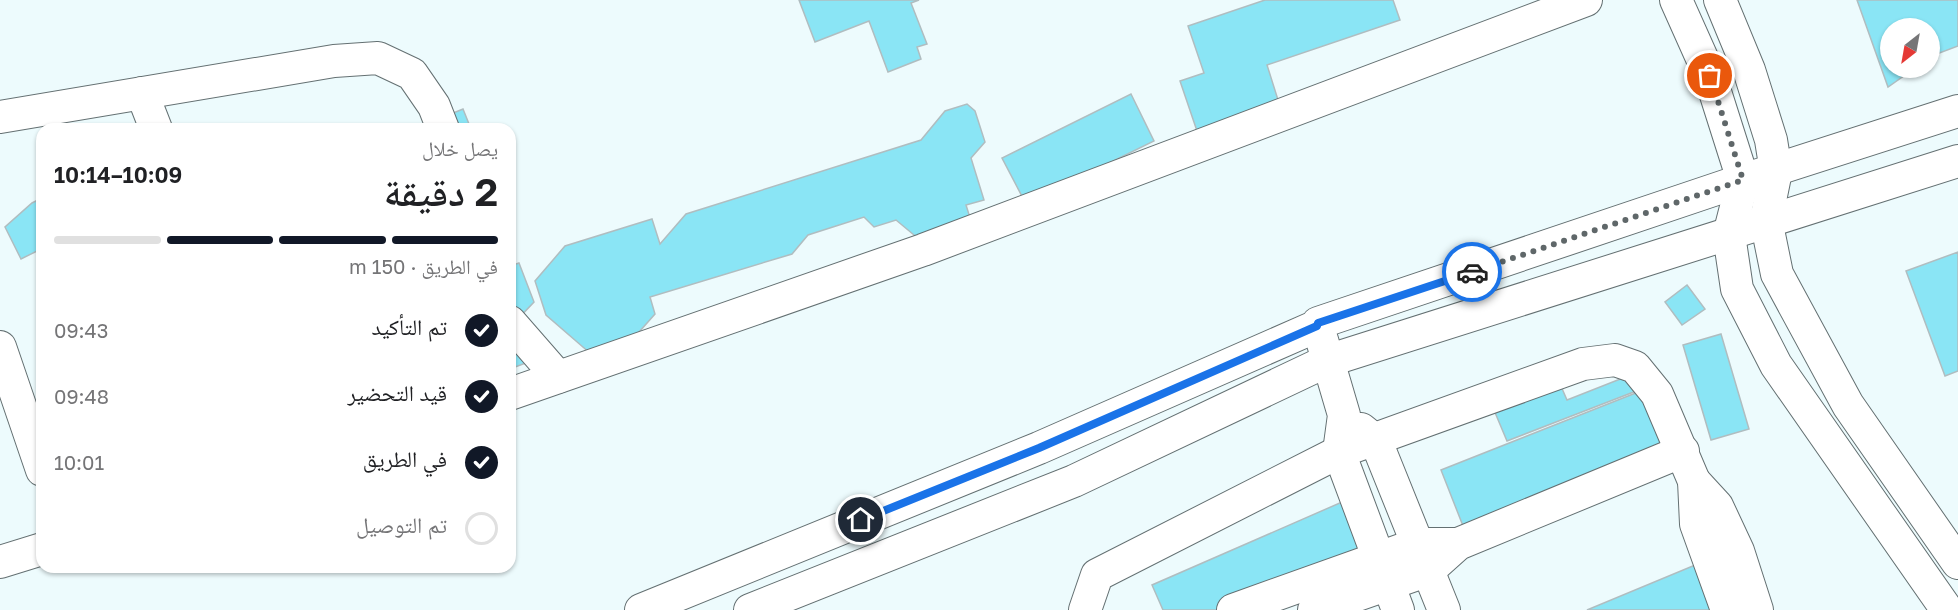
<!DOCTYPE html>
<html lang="ar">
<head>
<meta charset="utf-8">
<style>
  :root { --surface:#fff; --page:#f2f2f2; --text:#202124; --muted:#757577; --line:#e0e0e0; --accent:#111827 }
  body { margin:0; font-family:"Golos Text","Noto Naskh Arabic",sans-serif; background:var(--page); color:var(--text); direction:rtl; height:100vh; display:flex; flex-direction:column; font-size:22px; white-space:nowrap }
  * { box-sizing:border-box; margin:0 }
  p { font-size:20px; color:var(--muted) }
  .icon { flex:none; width:33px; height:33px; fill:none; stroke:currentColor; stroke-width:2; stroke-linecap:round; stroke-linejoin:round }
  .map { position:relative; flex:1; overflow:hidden; direction:ltr }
  .side { position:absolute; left:36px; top:123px; width:480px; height:450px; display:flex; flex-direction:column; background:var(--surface); border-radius:18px; box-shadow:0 2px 4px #0004; direction:rtl }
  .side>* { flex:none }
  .needle { width:39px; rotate:211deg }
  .fabs { position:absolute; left:1880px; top:18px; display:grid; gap:12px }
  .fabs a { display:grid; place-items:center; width:60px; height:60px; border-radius:50%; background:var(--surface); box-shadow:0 2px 4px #0004; font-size:30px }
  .pin { position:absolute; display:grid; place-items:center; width:51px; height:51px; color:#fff; margin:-26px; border:3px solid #fff; border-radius:50%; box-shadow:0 2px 6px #0007 }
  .courier { position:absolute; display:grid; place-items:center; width:60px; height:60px; margin:-30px; border:4px solid #1a73e8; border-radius:50%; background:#fff; color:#222; box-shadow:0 2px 8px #0007 }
  .summary em { font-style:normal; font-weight:600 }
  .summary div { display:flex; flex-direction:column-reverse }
  .summary { display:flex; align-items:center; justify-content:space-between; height:102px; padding:0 18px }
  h1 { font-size:39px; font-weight:600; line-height:45px }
  .bar { display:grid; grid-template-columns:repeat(4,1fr); gap:9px 6px; align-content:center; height:72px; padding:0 18px }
  .bar i { height:8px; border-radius:4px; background:var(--line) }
  .bar .current { background:var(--accent) }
  .bar p { grid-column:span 4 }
  ol { padding:0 18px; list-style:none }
  li { display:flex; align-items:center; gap:18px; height:66px }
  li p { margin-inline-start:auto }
  li .icon { padding:6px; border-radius:50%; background:var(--accent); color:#fff; stroke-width:4 }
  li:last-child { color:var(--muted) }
  li i { width:33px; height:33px; border:3px solid var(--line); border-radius:50% }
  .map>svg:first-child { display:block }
  .building { fill:#8ae5f5; stroke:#b0bdc0; stroke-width:1.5 }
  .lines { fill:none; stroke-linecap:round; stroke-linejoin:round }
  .minor-casing { stroke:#647072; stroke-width:34 }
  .minor { stroke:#fff; stroke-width:32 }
  .done { stroke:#5f6769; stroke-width:6; stroke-dasharray:0 10.8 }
  .route { stroke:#1a73e8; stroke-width:8 }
</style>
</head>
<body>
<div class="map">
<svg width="1958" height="610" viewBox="0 0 1958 610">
  <rect width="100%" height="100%" fill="#edfbfd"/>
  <g class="building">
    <path d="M799,0H919L911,3L927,44L917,47L921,59L888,72L869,21L815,42Z"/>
    <path d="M1265,0H1393L1400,20L1267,65L1279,103L1197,131L1180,81L1204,73L1188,26Z"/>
    <path d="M1857,0H1958V46L1929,57V28H1890V68H1915L1888,87Z"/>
    <path d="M1131,94L1154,141L1026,204L1002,158Z"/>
    <path d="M967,104L975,111L985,142L971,158L984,200L966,205L972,224L920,240L896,220L874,227L864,217L808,235L792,254L650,297L655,314L631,341L591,354L546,315L535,281L565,246L652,219L660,244L686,214L921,140L945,111Z"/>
    <path d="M463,109L471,129H414Z"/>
    <path d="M42,198V260L37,251L21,259L5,227L32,203Z"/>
    <path d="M1958,252V371L1945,376L1906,271Z"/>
    <path d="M519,263L534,302L516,321L531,361L510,369V266Z"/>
    <path d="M1687,285L1705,309L1682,325L1665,302Z"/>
    <path d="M1721,334L1749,429L1711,440L1683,345Z"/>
    <path d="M1638,372L1644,388L1507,441L1491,403L1557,377L1567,400Z"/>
    <path d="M1661,383L1686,443L1465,531L1441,470Z"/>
    <path d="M1365,492L1392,553L1261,610H1163L1152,585Z"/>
    <path d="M1712,558L1734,610H1587Z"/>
  </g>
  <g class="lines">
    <g class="minor-casing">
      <g id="minor">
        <path d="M1676,0L1710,76L1743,180L1729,235L1737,289L1776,365L1947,610"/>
        <path d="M1720,0L1749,70L1771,140L1776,171L1766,220L1777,274L1848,405L1958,563"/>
        <path d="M142,93L156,129"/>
        <path d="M0,117L334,61L378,58L412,74L434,106L443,129"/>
        <path d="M510,322L558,377"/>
        <path d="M1322,340L1344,415L1339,452L1398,610"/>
        <path d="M0,347L42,470"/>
        <path d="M510,394L923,250L1586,0"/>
        <path d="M1361,429L1376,441L1444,610"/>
        <path d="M1694,481L1717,506L1738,551L1757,610"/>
        <path d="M0,562L42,549"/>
        <path d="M641,610L1039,448L1317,326L1318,323L1743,180L1958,111"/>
        <path d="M750,610L1074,481L1327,361L1958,161"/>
        <path d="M1085,610L1097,575L1339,452L1583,364L1615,360L1635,367L1657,394L1694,481L1696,524L1727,610"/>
        <path d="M1233,610L1418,544H1458"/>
        <path d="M1314,610L1429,570L1458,544L1683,451"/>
      </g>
    </g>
    <use href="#minor" class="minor"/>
  </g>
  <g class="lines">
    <path class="done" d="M1472,272L1743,180L1710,76"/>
    <path class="route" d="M861,520L1039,448L1317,326L1318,323L1472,272"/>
  </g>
</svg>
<div class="fabs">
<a><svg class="needle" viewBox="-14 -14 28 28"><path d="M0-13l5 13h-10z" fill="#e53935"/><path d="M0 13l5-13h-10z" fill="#757577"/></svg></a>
</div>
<div class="pin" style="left:1710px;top:76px;background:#ea580c"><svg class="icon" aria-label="bag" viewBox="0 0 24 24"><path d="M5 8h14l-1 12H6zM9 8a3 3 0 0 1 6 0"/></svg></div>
<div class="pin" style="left:861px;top:520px;background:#1f2937"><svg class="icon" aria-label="home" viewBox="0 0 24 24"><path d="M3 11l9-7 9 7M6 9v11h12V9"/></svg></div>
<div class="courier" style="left:1472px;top:272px"><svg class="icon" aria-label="car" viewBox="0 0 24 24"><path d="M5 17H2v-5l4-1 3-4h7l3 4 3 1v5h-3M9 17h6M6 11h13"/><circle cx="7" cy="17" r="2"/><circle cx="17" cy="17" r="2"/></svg></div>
<section class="side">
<div class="summary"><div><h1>2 دقيقة</h1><p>يصل خلال</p></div><em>10:09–10:14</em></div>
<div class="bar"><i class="current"></i><i class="current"></i><i class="current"></i><i></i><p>في الطريق · 150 m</p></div>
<ol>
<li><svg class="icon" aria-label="check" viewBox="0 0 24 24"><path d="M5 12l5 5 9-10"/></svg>تم التأكيد<p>09:43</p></li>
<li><svg class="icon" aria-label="check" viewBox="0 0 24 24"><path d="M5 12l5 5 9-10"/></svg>قيد التحضير<p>09:48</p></li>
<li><svg class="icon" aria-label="check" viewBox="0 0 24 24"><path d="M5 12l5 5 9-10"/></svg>في الطريق<p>10:01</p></li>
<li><i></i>تم التوصيل</li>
</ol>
</section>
</div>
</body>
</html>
